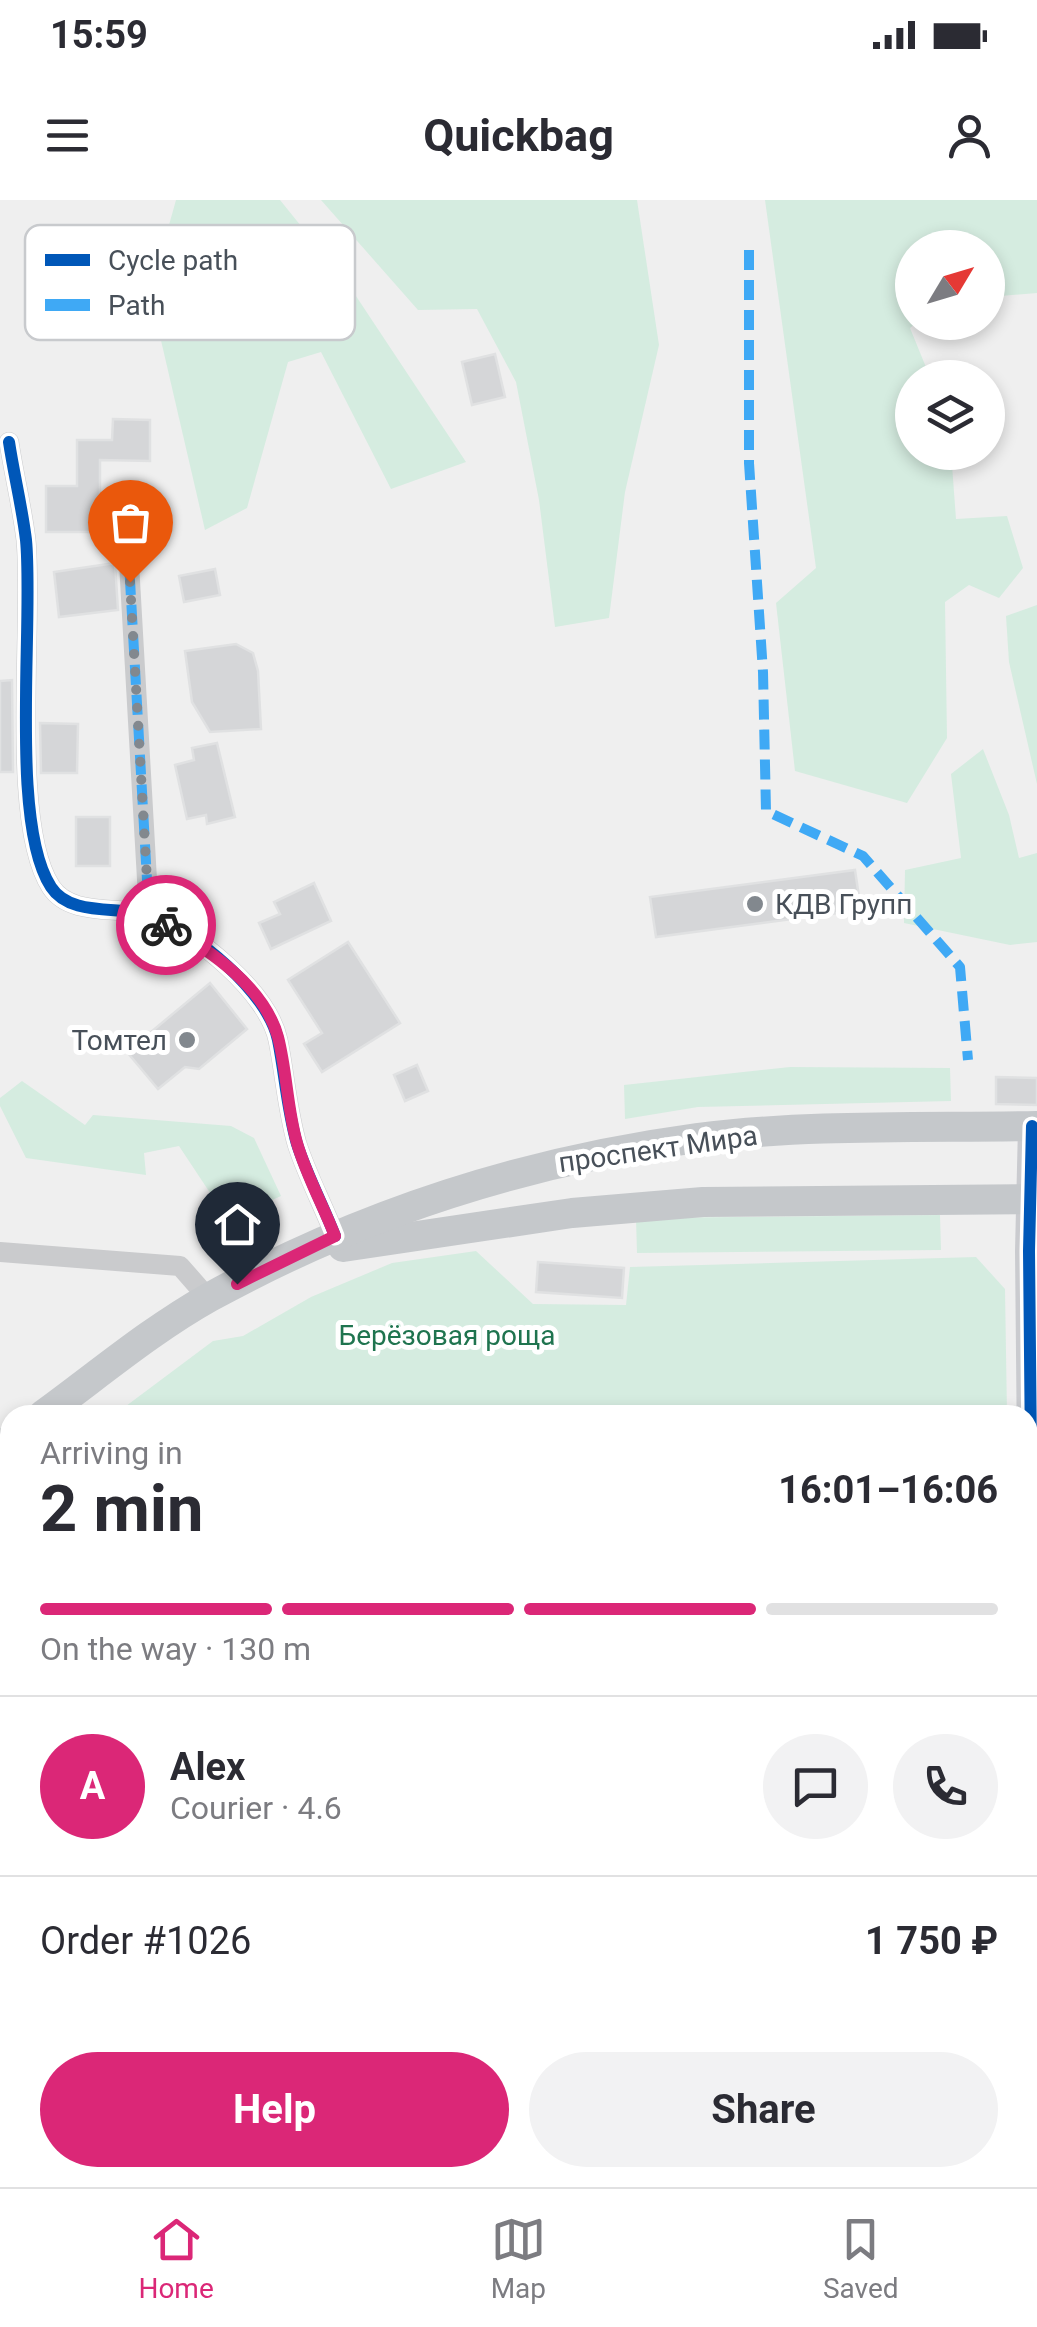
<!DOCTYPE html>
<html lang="en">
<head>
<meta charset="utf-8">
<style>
  :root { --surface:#fff; --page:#f2f2f3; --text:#2b2b33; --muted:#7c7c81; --line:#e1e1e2; --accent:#db2777 }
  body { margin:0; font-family:Roboto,sans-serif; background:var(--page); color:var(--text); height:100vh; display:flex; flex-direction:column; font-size:38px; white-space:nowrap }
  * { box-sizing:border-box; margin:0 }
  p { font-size:32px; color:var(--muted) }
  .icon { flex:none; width:55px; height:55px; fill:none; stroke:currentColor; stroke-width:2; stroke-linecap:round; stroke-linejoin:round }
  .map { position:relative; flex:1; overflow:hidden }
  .details { position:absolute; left:0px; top:1205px; width:1038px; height:782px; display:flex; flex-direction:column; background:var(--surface); border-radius:30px 30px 0 0; box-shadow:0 5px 15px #0003 }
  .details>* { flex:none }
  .needle { width:65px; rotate:52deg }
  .fabs { position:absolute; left:895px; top:30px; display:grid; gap:20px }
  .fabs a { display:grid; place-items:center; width:110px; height:110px; border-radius:50%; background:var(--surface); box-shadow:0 5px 15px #0003; font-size:50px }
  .pin { position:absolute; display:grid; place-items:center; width:85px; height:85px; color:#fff; margin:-102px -42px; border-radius:50% 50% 50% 0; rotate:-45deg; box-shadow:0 0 10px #0007 }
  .pin .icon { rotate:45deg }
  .courier { position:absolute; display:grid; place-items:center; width:100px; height:100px; margin:-50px; border:8px solid #db2777; border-radius:50%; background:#fff; color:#222; box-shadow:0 2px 12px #0007 }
  .head em { font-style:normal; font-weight:700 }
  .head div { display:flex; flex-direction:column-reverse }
  .head { display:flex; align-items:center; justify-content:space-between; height:170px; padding:0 40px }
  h1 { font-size:65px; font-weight:700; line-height:75px }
  .bar { display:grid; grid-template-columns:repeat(4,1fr); gap:15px 10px; align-content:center; height:120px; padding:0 40px }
  .bar i { height:12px; border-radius:8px; background:var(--line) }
  .bar .selected { background:var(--accent) }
  .bar p { grid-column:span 4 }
  .line { display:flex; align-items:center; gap:25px; padding:0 40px; border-top:2px solid var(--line) }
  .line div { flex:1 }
  .round { display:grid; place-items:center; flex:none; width:105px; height:105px; border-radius:52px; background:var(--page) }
  .cta { display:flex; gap:20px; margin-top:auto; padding:20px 40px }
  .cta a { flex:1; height:115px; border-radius:60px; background:var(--accent); color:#fff; font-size:40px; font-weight:700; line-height:115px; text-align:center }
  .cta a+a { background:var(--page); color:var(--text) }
  .status { display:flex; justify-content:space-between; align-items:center; height:70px; padding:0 50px; background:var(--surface); direction:ltr }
  .status svg { height:28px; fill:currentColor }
  header { display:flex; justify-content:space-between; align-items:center; height:130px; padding:0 40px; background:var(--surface); font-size:45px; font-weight:700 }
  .menu { display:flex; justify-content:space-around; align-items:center; height:140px; border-top:2px solid var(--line); background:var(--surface); font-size:28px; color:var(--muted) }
  .menu a { display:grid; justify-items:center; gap:5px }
  .menu .selected { color:var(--accent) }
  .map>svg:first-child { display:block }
  .green { fill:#d5ece0 }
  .building { fill:#d5d6d8; stroke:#e0e1e2; stroke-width:2.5 }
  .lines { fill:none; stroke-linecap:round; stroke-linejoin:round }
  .street { stroke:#cacbcd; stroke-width:20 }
  .secondary { stroke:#cacbcf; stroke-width:28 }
  .primary { stroke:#c5c8cb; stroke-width:30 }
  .quiet { stroke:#3fa9f5; stroke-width:10; stroke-dasharray:20 10; stroke-linecap:butt }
  .cycleway-casing { stroke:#fff; stroke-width:19 }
  .cycleway { stroke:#0057b8; stroke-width:12 }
  .done { stroke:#82888e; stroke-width:10; stroke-dasharray:0 18 }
  .route { stroke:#db2777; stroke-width:12 }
  .poi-dot { fill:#82888e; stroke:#fff; stroke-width:4 }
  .labels { text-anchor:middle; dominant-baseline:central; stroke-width:10; stroke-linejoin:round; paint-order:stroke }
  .poi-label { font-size:28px; fill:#485059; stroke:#fff; text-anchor:start }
  .street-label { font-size:28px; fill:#485059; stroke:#fff }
  .park-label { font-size:28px; fill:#1f744f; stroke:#fff }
  .key { fill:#fff; stroke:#c8cacd; stroke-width:2.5 }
  .key-label { font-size:28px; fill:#485059 }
</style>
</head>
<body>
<div class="status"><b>15:59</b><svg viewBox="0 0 49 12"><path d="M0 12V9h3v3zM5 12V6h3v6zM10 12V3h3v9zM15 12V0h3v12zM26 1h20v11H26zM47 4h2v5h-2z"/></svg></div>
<header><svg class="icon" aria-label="menu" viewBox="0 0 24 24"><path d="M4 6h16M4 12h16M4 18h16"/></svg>Quickbag<svg class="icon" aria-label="person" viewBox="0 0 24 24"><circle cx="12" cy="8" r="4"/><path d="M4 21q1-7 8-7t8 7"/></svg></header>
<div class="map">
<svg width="1037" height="1987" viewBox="0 0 1037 1987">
  <rect width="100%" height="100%" fill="#efefef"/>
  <g class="green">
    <path d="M176,0H280L348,84L466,262L391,289L321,152L288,162L247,308L205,330L150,93Z"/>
    <path d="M321,0H637L659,145L625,292L609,418L555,427L539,300L516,182L477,109L418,110Z"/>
    <path d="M765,0H1037V93L988,97V48H912V122L916,123L910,128L930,177L912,178V222L902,240L912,245V252L927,253L952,265L956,319L1007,316L1023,368L999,398L969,385L945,402L947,538L907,603L795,571L776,403L816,368Z"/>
    <path d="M1037,405V584L1009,462L1006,416Z"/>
    <path d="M983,549L1009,615L1019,658L1037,653V742L1010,745L904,723L905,670L961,658L951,574Z"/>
    <path d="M790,867L950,868L951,901L698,907L625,919L624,885Z"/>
    <path d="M22,881L85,925L93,915L231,926L254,938L281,996L228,1020L179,946L144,953L146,975L26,958L0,906V898Z"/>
    <path d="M940,1015L941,1050L637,1053L636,1018Z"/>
    <path d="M476,1051L533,1104L626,1105L630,1067L976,1057L1005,1089L1007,1215H114L213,1141L243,1136L311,1097L392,1063Z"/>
    <path d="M10,1294V1978H143V1987H0V1301Z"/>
  </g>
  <g class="building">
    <path d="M495,154L505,197L472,205L462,162Z"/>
    <path d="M113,219L150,220V261L100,260V311L114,310V332H46V286H77V240H112Z"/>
    <path d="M115,363L118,410L59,417L54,372Z"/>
    <path d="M215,369L220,395L184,402L179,376Z"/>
    <path d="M236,444L253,453L258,471L261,529L210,532L192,502L185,451Z"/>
    <path d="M12,480L13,572H0V481Z"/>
    <path d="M40,523L78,524L77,573H41Z"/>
    <path d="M217,543L235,617L207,624L206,615L187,619L175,565L194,560L192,548Z"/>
    <rect x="76" y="617" width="34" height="49"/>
    <path d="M855,670L861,710L656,737L650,697Z"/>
    <path d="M314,683L331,721L271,749L259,723L280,714L274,702Z"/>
    <path d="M348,742L400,823L322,872L304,844L322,833L288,780Z"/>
    <path d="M210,783L247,829L199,869L185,867L158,889L127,852Z"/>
    <path d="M417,865L428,891L405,901L394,875Z"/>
    <path d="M996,877L1037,878V905L996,904Z"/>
    <path d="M538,1062L624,1068L622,1098L536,1092Z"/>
  </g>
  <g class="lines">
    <g class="street">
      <path d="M9,242C14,275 22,307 26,340C34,422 9,623 51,687C71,718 122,705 151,716C195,732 268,792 278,840C285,875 287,909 297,944C307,975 323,1005 335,1036"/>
      <path d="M128,345L149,715"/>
      <path d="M0,1052L180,1066L208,1098"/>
    </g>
    <path class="secondary" d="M1032,926L1029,1051L1037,1870"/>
    <g class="primary">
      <path d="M343,1047L572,1013L703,1002L1037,999"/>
      <path d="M43,1215C98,1175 151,1130 210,1097C361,1014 526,961 697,938C809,924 924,928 1037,926"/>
      <path d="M0,1247L10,1240"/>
    </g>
    <g class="quiet">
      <path d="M749,50V263L763,472L766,611L863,656L960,767L968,860"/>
      <path d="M128,345L149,715"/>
    </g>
    <g class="cycleway-casing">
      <g id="cycleway">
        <path d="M9,242C14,275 22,307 26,340C34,422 9,623 51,687C71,718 122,705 151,716C195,732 268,792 278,840C285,875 287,909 297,944C307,975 323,1005 335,1036"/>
        <path d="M1032,926L1029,1051L1037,1870"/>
      </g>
    </g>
    <use href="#cycleway" class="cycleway"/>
  </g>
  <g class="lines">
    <path class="done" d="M130,382L149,715L166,725"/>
    <path class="route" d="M166,725C209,750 264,786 278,837C287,872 287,908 297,943C306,975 323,1005 335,1036L237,1084"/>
  </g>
  <g class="poi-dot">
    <circle cx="755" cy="704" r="10"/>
    <circle cx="187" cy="840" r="10"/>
  </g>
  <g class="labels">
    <g class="poi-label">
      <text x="775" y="704">КДВ Групп</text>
      <text x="167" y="840" text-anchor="end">Томтел</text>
    </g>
    <g class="street-label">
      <text transform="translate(658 949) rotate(-8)">проспект Мира</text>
    </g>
    <g class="park-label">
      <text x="447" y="1135">Берёзовая роща</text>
    </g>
  </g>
  <rect x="25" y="25" width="330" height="115" rx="15" class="key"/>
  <rect x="45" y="54" width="45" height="12" fill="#0057b8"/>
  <rect x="45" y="99" width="45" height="12" fill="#3fa9f5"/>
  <g class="key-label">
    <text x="108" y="70">Cycle path</text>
    <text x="108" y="115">Path</text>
  </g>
</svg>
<div class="fabs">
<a><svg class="needle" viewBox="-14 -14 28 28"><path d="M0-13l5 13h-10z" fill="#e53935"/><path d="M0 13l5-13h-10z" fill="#7c7c81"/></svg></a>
<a><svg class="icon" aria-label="layers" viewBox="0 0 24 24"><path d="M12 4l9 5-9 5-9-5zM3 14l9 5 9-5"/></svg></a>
</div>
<div class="pin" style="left:130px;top:382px;background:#ea580c"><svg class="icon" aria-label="bag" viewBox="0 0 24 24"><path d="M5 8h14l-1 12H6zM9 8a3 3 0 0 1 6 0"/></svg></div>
<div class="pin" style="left:237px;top:1084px;background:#1f2937"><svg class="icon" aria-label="home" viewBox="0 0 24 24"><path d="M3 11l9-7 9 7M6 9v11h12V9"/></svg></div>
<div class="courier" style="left:166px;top:725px"><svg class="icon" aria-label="bike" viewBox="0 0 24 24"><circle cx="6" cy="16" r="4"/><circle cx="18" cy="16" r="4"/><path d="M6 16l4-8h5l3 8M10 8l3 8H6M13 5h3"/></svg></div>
<section class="details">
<div class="head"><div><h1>2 min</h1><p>Arriving in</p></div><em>16:01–16:06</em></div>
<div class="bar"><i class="selected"></i><i class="selected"></i><i class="selected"></i><i></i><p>On the way · 130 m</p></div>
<div class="line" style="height:180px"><b class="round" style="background:var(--accent);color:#fff">A</b><div><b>Alex</b><p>Courier · 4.6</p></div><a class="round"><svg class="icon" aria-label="chat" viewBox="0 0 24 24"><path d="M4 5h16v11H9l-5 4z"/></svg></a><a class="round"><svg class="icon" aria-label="phone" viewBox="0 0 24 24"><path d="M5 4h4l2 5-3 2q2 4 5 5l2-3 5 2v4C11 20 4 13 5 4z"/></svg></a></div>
<div class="line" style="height:130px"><div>Order #1026</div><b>1 750 ₽</b></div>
<div class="cta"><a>Help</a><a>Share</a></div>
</section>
</div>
<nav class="menu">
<a class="selected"><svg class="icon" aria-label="home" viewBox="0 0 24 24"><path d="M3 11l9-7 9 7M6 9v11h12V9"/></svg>Home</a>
<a><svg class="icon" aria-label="map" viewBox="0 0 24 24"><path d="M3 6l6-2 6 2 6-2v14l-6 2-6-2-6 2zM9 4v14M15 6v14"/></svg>Map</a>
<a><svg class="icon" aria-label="saved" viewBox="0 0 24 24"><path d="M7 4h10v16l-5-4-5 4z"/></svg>Saved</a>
</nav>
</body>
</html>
